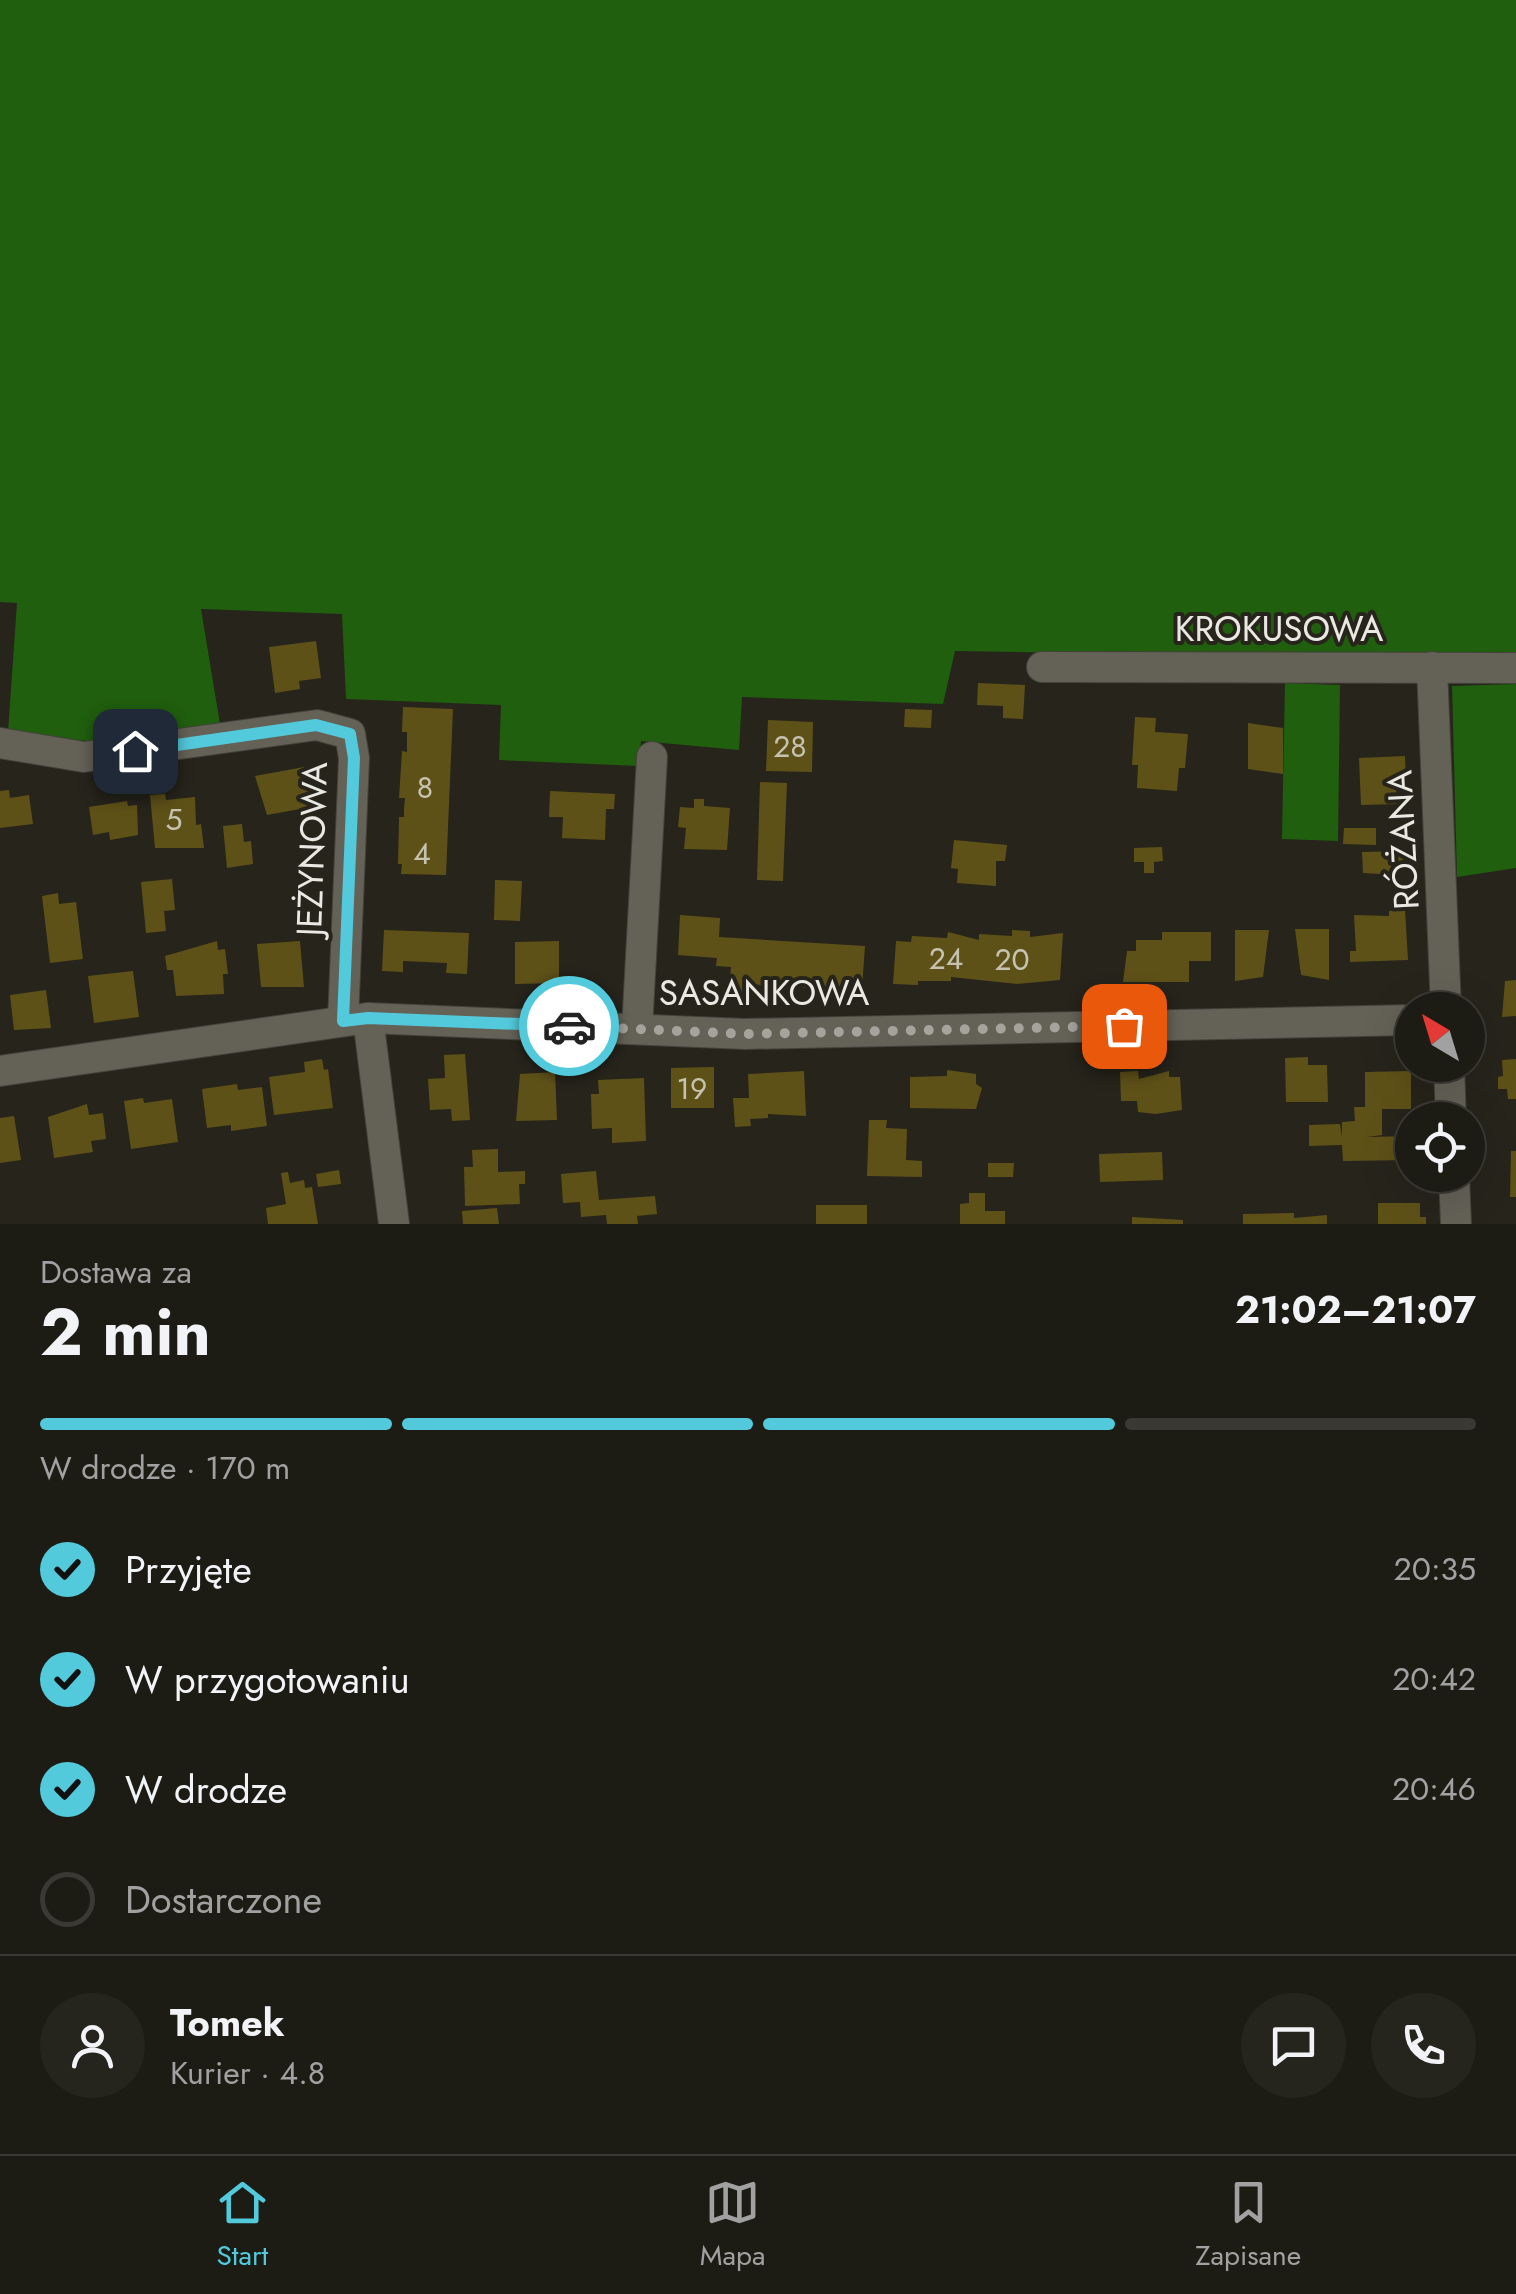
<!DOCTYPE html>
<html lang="pl">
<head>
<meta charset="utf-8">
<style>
  :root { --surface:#1c1b14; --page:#25241d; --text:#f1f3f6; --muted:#a0a1a0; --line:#3a3934; --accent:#53cadc }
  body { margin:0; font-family:Jost,sans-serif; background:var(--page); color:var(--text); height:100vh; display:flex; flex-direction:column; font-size:38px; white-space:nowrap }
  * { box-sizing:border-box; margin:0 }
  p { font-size:32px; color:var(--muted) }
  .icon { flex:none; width:55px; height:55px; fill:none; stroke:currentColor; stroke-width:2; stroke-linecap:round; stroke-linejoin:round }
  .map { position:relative; height:1224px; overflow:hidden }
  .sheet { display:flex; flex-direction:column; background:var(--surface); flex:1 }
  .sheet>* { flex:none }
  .needle { width:65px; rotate:322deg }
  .controls { position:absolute; left:1395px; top:992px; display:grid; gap:20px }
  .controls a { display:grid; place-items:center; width:90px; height:90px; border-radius:50%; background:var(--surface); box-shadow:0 10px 40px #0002,0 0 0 2px var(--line); font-size:50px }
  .pin { position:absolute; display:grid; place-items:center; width:85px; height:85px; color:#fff; margin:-42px; border-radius:20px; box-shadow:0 5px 15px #0006 }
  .courier { position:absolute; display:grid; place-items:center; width:100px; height:100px; margin:-50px; border:8px solid #53cadc; border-radius:50%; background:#fff; color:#222; box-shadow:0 2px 12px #0007 }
  .overview em { font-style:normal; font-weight:700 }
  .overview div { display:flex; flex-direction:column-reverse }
  .overview { display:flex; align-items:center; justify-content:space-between; height:170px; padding:0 40px }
  h1 { font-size:65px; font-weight:700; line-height:75px }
  .bar { display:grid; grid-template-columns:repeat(4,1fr); gap:15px 10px; align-content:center; height:120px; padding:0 40px }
  .bar i { height:12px; border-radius:8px; background:var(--line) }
  .bar .active { background:var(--accent) }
  .bar p { grid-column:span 4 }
  .line { display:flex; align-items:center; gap:25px; padding:0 40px; border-top:2px solid var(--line) }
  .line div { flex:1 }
  .round { display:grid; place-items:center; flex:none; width:105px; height:105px; border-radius:52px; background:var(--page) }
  ol { padding:0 40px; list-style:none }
  li { display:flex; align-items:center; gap:30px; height:110px }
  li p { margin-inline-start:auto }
  li .icon { padding:10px; border-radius:50%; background:var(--accent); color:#111; stroke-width:4 }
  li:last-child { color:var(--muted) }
  li i { width:55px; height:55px; border:5px solid var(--line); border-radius:50% }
  .tab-bar { display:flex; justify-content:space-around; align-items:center; height:140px; border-top:2px solid var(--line); background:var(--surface); font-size:28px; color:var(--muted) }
  .tab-bar a { display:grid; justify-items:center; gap:5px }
  .tab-bar .active { color:var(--accent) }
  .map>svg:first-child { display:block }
  .forest { fill:#205f0e }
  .building { fill:#5e5118 }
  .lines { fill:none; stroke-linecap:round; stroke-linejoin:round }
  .minor-casing { stroke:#43423b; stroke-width:32 }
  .minor { stroke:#646257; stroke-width:30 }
  .done { stroke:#a5a39c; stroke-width:10; stroke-dasharray:0 18 }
  .route { stroke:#53cadc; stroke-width:12 }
  .labels { text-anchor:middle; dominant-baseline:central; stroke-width:8; stroke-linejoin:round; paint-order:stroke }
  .number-label { font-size:30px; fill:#c6c2b0 }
  .street-label { font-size:35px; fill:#e9e8e2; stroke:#26241b }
</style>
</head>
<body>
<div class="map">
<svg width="1516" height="1224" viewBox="0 0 1516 1224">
  <rect width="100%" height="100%" fill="#26241b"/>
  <g class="forest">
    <path d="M0,0H1516V661L955,651L943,704L742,697L739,750L641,741L639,766L499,760L501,705L346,699L342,614L201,609L220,724L95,742L8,732L17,603L0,602Z"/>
    <path d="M1285,683L1340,685L1338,841L1282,839Z"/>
    <path d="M1516,684V868L1457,877L1452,686Z"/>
  </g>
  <g class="building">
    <path d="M316,641L321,678L299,681L300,689L275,693L269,647Z"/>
    <path d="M978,683L1025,685L1023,719L1003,718V706L977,705Z"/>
    <path d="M403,707L453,709L446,875L401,874L402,864H398L399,817H404V808L405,798H399L402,751L407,752V732H402Z"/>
    <path d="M905,709L932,710L931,728L904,727Z"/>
    <path d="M1135,717L1156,718L1155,732L1188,734L1185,768H1179L1177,791L1137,788L1138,765H1132Z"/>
    <path d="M768,720L813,722L812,772L766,771Z"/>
    <path d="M1248,723L1283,728V774L1248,769Z"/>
    <path d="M1405,756L1406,784L1396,785L1397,804L1361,805L1359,758Z"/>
    <path d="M304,767L311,807L267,815L255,776Z"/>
    <path d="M760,782L787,783L783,881L757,880Z"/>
    <path d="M9,790L10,798L29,795L33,824L0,828V791Z"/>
    <path d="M550,791L615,794L614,809H606L605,840L562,838L563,817H549Z"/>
    <path d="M165,794L166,800L195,797L196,825L201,824L204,848H155L150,795Z"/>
    <path d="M694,799H704V806L730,808L727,850L684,849L686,828L678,827L680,807L694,808Z"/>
    <path d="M127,801L128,806L137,805L138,835L110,840L109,832L93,835L89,807Z"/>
    <path d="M242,824L244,842L251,841L253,864L227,868L223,826Z"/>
    <path d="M1344,828H1376V845L1343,844Z"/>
    <path d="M954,840L1007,845L1005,861H996V886L957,883L958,869L951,868Z"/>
    <path d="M1162,847L1163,861L1154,862V873H1144V862H1134V848Z"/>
    <path d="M1403,851V870H1397V875L1363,873L1362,852Z"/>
    <path d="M172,879L175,910L164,911L166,931L146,933L141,882Z"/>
    <path d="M495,880L522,881L520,921L494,920Z"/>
    <path d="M58,893L59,904L76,902L83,959L50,963L42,896Z"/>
    <path d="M1405,909L1408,960L1350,962V951H1356L1354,915L1389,916V911Z"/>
    <path d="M680,915L720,918L719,937L865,946L862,988H803L804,983L787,982V987L749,984V995L729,994L731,967L716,966L717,958L678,955Z"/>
    <path d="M1295,929H1329V980L1301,975Z"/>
    <path d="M384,930L469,933L467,974L446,973L447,963L403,961V972L382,971Z"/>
    <path d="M1012,930L1030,931V937L1063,933L1060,980L1017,984L951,977V981H918V985L893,984L896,941L911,942L912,936L947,938L948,932L979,940V934L1012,936Z"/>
    <path d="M1235,930H1269L1263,977L1235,981Z"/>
    <path d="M1162,932H1211V961H1189V982H1123L1127,951H1136V940H1162Z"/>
    <path d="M217,941L218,950L225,949L228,974H223L224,994L176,996L173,970H167L165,956Z"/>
    <path d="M300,941L304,987H261L257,944Z"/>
    <path d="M559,941V983L515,984V942Z"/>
    <path d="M133,971L139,1017L94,1023L88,976Z"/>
    <path d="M1516,980V1016L1502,1017L1505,981Z"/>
    <path d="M46,990L51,1028L14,1030L10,995Z"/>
    <path d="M465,1054L470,1120L452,1121L451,1109L430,1110L428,1079L445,1078L444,1055Z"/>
    <path d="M1308,1057V1065H1327L1328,1102H1286L1285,1058Z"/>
    <path d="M322,1059L324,1070L328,1069L333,1108L274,1115L269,1077L305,1072L304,1062Z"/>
    <path d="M1516,1059V1099H1508L1507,1089H1498V1077L1503,1076L1502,1060Z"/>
    <path d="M714,1067V1108H671V1068Z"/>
    <path d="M947,1070L976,1074V1084L982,1088L976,1109L910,1108V1077L947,1076Z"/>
    <path d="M804,1071L806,1116L768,1114V1118L750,1119L751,1126L735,1127L733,1098H749L748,1074Z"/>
    <path d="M1138,1071L1139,1079L1169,1071V1077H1180L1182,1110L1156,1114L1138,1112L1137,1101H1121L1120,1072Z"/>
    <path d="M1411,1071V1109H1382V1135L1367,1137L1412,1136V1160L1343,1161L1342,1145L1309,1146V1125L1340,1124L1342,1137V1122L1355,1121L1354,1107H1365V1072Z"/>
    <path d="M555,1072L557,1120L516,1121L520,1074Z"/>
    <path d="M644,1078L646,1141L612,1143V1128L592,1129L591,1094H599L598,1080Z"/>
    <path d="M237,1084L238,1090L262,1087L267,1126L231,1131V1125L207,1128L202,1089Z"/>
    <path d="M143,1098L144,1103L172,1099L178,1142L131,1149L124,1101Z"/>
    <path d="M87,1104L89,1115L103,1113L106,1139L91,1141L93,1152L54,1158L48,1117Z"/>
    <path d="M14,1116L21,1160L0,1163V1118Z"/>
    <path d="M869,1120H887L886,1128L907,1129L906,1160L922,1161V1177L867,1176Z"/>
    <path d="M498,1149V1172L525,1171V1184H519L520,1204L465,1206L464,1167H473L472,1150Z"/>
    <path d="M1511,1151H1516V1197H1510Z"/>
    <path d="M1162,1152L1163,1180L1100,1182L1099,1154Z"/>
    <path d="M988,1163H1014L1013,1177H988Z"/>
    <path d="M339,1170L341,1184L318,1187L316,1174Z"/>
    <path d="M596,1171L599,1200L655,1196L657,1214L637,1216L638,1224H607L606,1215L581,1217L580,1202L563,1203L561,1174Z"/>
    <path d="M288,1172L290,1183L304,1180L305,1188L312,1187L318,1224H268L266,1208L286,1204L281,1173Z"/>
    <path d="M969,1193H985V1211H1005V1224H960V1204L969,1203Z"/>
    <path d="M1378,1203H1420V1217H1426V1224H1378Z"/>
    <rect x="816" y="1205" width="51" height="19"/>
    <path d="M497,1208L499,1224H463L462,1211Z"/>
    <path d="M1294,1213V1218L1327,1215V1224H1243V1214Z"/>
    <path d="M1132,1217L1183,1220V1224H1132Z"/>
  </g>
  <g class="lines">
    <g class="minor-casing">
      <g id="minor">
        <path d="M1042,667L1516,668"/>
        <path d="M1432,667L1446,1010"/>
        <path d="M0,743L84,757L317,725L350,734L354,758L343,1021"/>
        <path d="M368,1018L394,1224"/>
        <path d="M637,1029L652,757"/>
        <path d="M1449,1065L1451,1120"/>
        <path d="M0,1071L368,1018L745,1034L1412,1020"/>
        <path d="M1454,1175L1456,1224"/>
      </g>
    </g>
    <use href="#minor" class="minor"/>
  </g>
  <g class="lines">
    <path class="done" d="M569,1026L745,1034L1124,1026"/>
    <path class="route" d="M135,751L316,725L350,734L354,758L343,1021L368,1018L569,1026"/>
  </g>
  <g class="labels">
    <g class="number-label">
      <text x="790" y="746">28</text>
      <text x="425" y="787">8</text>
      <text x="174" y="819">5</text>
      <text x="422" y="853">4</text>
      <text x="946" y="958">24</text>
      <text x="1012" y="959">20</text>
      <text x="692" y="1088">19</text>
    </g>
    <g class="street-label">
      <text x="1279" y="629">KROKUSOWA</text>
      <text transform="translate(1403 840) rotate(-93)">RÓŻANA</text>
      <text transform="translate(312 849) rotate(-88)">JEŻYNOWA</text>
      <text x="764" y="993">SASANKOWA</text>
    </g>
  </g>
</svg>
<div class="controls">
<a><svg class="needle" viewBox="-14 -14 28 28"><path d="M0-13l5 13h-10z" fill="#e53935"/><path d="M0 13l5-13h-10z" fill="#a0a1a0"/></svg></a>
<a><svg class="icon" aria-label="locate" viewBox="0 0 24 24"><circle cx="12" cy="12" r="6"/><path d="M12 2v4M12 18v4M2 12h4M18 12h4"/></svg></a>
</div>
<div class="pin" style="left:1124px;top:1026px;background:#ea580c"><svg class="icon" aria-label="bag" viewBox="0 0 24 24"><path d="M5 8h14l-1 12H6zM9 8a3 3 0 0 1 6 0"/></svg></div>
<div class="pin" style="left:135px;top:751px;background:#1f2937"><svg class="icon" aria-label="home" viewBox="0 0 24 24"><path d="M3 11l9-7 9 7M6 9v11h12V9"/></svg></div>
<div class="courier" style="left:569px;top:1026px"><svg class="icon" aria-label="car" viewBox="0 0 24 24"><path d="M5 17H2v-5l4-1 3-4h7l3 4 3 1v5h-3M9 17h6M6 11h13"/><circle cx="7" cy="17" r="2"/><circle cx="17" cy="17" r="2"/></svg></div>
</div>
<section class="sheet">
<div class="overview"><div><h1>2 min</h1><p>Dostawa za</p></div><em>21:02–21:07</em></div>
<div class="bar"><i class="active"></i><i class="active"></i><i class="active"></i><i></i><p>W drodze · 170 m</p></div>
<ol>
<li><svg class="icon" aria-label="check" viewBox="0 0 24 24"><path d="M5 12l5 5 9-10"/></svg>Przyjęte<p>20:35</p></li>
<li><svg class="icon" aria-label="check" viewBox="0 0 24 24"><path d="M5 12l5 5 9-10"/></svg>W przygotowaniu<p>20:42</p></li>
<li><svg class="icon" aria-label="check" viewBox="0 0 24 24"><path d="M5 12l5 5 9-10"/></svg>W drodze<p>20:46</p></li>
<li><i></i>Dostarczone</li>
</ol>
<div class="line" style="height:180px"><a class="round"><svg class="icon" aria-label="person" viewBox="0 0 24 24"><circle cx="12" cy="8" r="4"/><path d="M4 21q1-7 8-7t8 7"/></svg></a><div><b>Tomek</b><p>Kurier · 4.8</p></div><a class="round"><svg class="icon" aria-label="chat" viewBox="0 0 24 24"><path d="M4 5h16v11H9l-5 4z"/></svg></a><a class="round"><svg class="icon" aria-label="phone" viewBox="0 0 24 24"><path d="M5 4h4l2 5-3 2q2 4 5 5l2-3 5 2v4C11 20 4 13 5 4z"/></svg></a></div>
</section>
<nav class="tab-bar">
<a class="active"><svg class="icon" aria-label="home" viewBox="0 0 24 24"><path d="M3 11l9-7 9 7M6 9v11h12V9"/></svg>Start</a>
<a><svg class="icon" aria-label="map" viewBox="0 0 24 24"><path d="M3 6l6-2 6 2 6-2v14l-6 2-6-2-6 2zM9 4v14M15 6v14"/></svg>Mapa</a>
<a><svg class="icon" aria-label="saved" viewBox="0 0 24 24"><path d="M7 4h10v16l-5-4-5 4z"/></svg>Zapisane</a>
</nav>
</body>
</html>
